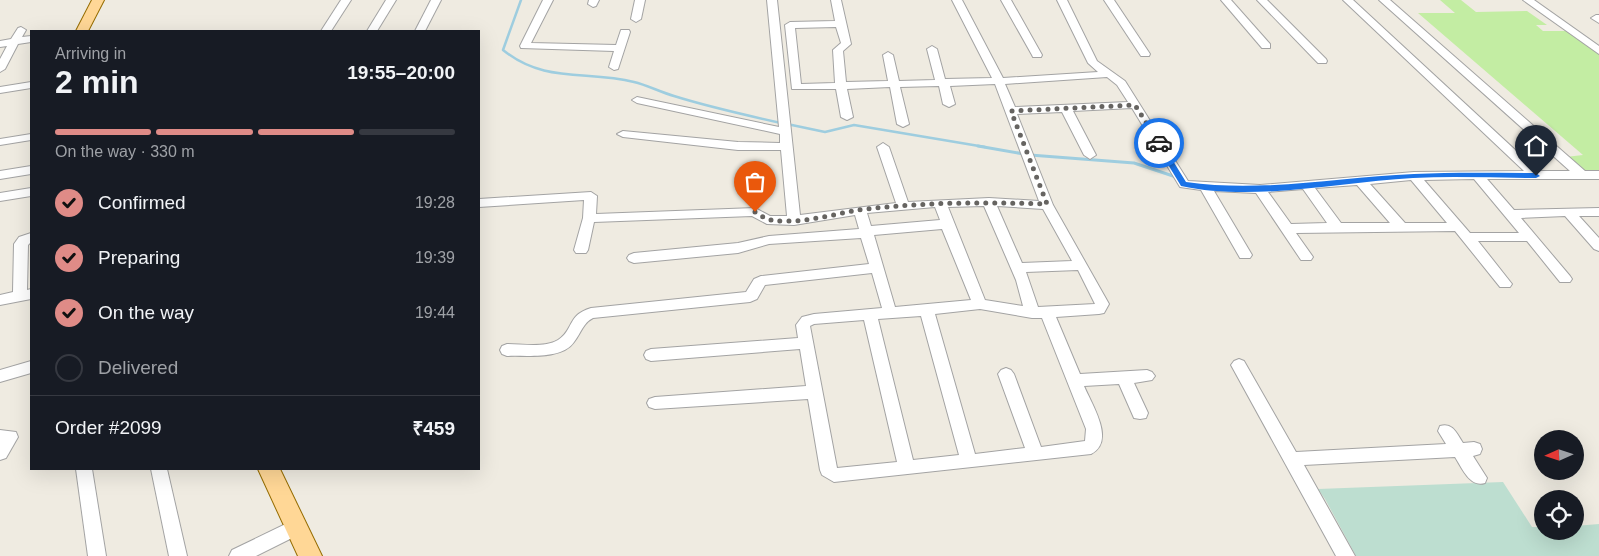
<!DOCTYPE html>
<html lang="en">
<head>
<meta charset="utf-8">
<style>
  :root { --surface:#171b24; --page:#242831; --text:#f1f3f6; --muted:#9ea1a6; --line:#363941; --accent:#df8b87 }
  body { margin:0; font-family:Arial,sans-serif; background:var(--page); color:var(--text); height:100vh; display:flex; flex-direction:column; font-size:19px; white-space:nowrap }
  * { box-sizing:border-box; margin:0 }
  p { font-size:16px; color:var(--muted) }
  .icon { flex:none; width:28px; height:28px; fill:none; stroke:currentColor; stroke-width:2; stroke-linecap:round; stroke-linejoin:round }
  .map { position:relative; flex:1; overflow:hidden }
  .side { position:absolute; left:30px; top:30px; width:450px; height:440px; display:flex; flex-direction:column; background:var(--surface); border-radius:0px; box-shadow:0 5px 20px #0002 }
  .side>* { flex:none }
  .needle { width:32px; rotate:267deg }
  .buttons { position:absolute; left:1534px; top:430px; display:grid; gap:10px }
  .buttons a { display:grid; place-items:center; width:50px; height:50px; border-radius:50%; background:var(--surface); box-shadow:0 5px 20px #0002; font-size:25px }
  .pin { position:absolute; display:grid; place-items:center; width:42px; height:42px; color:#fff; margin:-51px -21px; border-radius:50% 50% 50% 0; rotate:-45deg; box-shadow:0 0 5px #0007 }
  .pin .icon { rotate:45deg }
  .courier { position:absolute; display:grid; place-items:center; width:50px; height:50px; margin:-25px; border:4px solid #1a73e8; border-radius:50%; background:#fff; color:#222; box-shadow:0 1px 6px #0007 }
  .headline em { font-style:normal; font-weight:600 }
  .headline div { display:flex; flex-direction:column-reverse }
  .headline { display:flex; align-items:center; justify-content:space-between; height:85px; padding:0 25px }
  h1 { font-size:32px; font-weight:600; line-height:38px }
  .bar { display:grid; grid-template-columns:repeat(4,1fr); gap:8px 5px; align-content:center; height:60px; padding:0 25px }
  .bar i { height:6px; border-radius:4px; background:var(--line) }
  .bar .active { background:var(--accent) }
  .bar p { grid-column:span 4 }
  .line { display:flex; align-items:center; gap:12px; padding:0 25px; border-top:1px solid var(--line) }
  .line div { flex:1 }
  ol { padding:0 25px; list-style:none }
  li { display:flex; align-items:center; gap:15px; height:55px }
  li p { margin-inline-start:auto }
  li .icon { padding:5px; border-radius:50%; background:var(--accent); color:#111; stroke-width:4 }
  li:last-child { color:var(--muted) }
  li i { width:28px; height:28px; border:2px solid var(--line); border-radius:50% }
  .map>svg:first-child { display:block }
  .grass { fill:#c3eda3 }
  .wetland { fill:#bdded0 }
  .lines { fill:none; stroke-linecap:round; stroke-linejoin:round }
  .stream-far1 { stroke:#9ecddf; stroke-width:2.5 }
  .stream { stroke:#9ecddf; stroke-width:3 }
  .minor-casing { stroke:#a3a3a3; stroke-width:2 }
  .major-casing { stroke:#956c00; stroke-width:2 }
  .minor { fill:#fff; fill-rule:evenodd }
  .major { fill:#ffd796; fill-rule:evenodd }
  .route { fill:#1a73e8 }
  .done { stroke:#666461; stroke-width:5; stroke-dasharray:0 9 }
</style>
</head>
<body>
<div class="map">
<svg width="1599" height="556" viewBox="0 0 1599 556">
  <rect width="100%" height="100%" fill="#efebe1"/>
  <path class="grass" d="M1440,0H1461L1476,12L1527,11L1547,25H1536L1543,31H1567L1599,54V171L1583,172L1566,157L1583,155L1418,13H1455Z"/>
  <path class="wetland" d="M1503,482L1532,527H1542V531H1575V526L1599,524V556H1356L1325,499L1318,489Z"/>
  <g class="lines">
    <g class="stream-far1">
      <path d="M521,0L503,50C545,84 586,70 634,82C647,85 660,92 674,96C709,107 745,115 781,123"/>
      <path d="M787,124L825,132L854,125L985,147"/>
    </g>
    <g class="stream">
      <path d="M978,146L1024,154"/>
      <path d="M1030,155L1134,163L1176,177"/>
    </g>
    <g class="minor-casing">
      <g id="minor">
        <path d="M341,0H351L331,31H321Z"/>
        <path d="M386,0H396L377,31H367Z"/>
        <path d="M431,0H441L425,31H415Z"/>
        <path d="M543,0H553L531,43L616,45L621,30H629L630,32L618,69L614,70L609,67L614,51L521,48L520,46Z"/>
        <path d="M589,0H599L596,6L593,7L588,4Z"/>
        <path d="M635,0H645L641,19L636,22L631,19Z"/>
        <path d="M767,0H777L800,215L896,203L877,147L883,143L889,147L908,202L989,198L1039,201L995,84L950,86L955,104L949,107L943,104L939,86L900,87L909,124L903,127L897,124L890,87L847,89L853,117L847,120L841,117L836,89H792L785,25L790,22L835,21L831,0H841L851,44L843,51L846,82L888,81L883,55L888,52L893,55L899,81L935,80L927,49L932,46L937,49L945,79L992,78L952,0H962L1003,78L1098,72L1088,63L1057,0H1067L1097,61L1125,81L1188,181L1260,185L1414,172L1524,171L1343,0H1353L1538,171H1570L1379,0H1390L1585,171H1599V179H1487L1514,210L1599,208V216H1579L1599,238V251L1594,249L1565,216L1521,218L1570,276L1572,279L1570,282H1560L1527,241H1478L1512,284L1510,287H1500L1455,231L1296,233L1313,257L1311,260H1301L1256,193L1214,191L1252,255L1250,258H1240L1201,190L1180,187L1132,108L1073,111L1096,155L1090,159L1084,155L1062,112L1017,114L1053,205L1109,304L1104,313L1099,314L1056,317L1080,374L1147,370L1152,372L1155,376L1152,380L1134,383L1148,413L1146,418L1140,419L1134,418L1119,384L1084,386C1092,405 1116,441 1091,454L834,482L822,475L820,470L808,399L655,409L649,407L647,403L649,399L655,397L806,386L800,349L651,361L646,359L644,355L646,351L651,349L798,338L796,325L802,317L814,314L882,308L872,273L765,285L757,299L750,302L593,318C583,323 581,333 574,342C562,360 526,355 507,356L502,354L500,350L502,346L507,344C522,344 545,348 558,340C574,330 567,315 591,308L746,292L754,279L761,276L869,264L861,238L769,244L738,253L634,263L629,261L627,258L629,255L634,253L738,243L769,236L859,229L855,215L794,225L767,224L752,216L594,222L588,250L586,253H576L574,250L583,218L584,200L479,207V199L591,192L597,196L596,214L755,208L770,216H787L781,150H738L623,137L617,134L623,131L738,142L780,143V134L637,103L632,100L637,97L779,127ZM836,27L841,43L833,50L835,83L801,84L795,28ZM1107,77L1117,85L1128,102L1015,107L1005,84ZM1474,179L1519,233H1470L1424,180ZM1411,180L1447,223H1405L1370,184ZM1357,185L1390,223H1341L1315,188ZM1303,189L1327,223L1291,224L1268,192ZM984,206L1016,280L1023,306L985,300L948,207ZM997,206L1043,209L1072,261L1022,263ZM935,207L940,220L871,226L867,213ZM942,229L971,300L895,307L874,235ZM1078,270L1095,304L1038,307L1026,272ZM980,309L1032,318H1042L1086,429L1085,441L1041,447L1014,374L1011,370L1006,368L1001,370L998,374L1025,448L975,454L935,314ZM921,316L959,455L913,460L878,319ZM864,320L897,462L837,468L810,326L814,324Z"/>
        <path d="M1001,0H1011L1042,55L1041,57H1033L1032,55Z"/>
        <path d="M1104,0H1114L1150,54L1149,56H1141Z"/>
        <path d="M1221,0H1231L1270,44V48H1262Z"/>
        <path d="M1257,0H1267L1326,59L1327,61L1326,63H1318Z"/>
        <path d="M1523,0H1534L1599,46V54Z"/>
        <path d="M1596,15H1599V23L1591,18Z"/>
        <path d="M21,27L26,30L22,37L31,36V42L18,44L5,69L0,72V59L7,46L0,47V41L11,39L18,28Z"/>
        <path d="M31,82V88L0,93V87Z"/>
        <path d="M31,134V140L0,145V139Z"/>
        <path d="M31,166V174L0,179V171Z"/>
        <path d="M31,188V196L0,201V193Z"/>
        <path d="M31,233V242L28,245L27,290L31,289V299L0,305V295L13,292L14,244L19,237Z"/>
        <path d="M1239,359L1244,361L1296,452L1446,444L1438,431L1440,426C1453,422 1457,434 1463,443L1474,442L1480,444L1482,449L1480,454L1473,456L1487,478L1485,483C1470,488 1462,468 1455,457L1304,465L1355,556H1336L1231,365L1234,361Z"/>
        <path d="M31,361V373L0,382V370Z"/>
        <path d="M0,430L16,432L18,437L6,458L0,460Z"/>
        <path d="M76,469H92L106,556H88Z"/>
        <path d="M151,469H167L187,556H169Z"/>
        <path d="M296,519L302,521L305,527L302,533L256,556H229L232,550Z"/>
      </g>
    </g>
    <g class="major-casing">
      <g id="major">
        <path d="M92,0H104L88,31H76Z"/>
        <path d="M258,469H280L322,556H298Z"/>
      </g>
    </g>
    <use href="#minor" class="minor"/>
    <use href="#major" class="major"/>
  </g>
  <path class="route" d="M1159,141L1162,143L1186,182C1262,193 1338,177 1414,174C1454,172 1495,173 1536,173L1540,176L1536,178C1495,178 1454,176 1413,178C1338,182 1255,202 1181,186L1155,143Z"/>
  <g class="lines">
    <path class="done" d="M755,212C765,219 771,221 783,221C808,222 834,214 859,210C922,202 984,202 1047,204L1011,111L1135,105L1159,143"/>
  </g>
</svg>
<div class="buttons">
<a><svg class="needle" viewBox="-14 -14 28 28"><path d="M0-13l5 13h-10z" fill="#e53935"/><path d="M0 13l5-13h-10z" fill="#9ea1a6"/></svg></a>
<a><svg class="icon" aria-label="locate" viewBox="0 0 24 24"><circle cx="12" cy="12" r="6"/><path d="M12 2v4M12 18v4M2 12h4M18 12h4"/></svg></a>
</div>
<div class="pin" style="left:755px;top:212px;background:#ea580c"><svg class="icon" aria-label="bag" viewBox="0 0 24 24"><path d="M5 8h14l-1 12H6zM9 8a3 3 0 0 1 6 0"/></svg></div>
<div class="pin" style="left:1536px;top:176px;background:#1f2937"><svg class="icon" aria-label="home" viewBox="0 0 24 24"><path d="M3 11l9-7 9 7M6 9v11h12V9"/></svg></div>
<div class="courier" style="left:1159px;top:143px"><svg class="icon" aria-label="car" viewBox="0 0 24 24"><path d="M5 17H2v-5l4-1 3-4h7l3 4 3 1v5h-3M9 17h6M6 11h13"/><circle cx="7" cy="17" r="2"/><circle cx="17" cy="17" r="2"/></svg></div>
<section class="side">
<div class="headline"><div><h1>2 min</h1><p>Arriving in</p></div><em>19:55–20:00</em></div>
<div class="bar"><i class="active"></i><i class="active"></i><i class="active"></i><i></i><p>On the way · 330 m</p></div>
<ol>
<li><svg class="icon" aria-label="check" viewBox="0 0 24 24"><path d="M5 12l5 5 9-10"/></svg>Confirmed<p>19:28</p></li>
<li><svg class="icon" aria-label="check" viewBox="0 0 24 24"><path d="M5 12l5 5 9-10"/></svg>Preparing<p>19:39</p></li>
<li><svg class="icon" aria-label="check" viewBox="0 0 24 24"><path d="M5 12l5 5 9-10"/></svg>On the way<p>19:44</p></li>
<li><i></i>Delivered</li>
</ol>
<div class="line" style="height:65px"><div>Order #2099</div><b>₹459</b></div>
</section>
</div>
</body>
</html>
